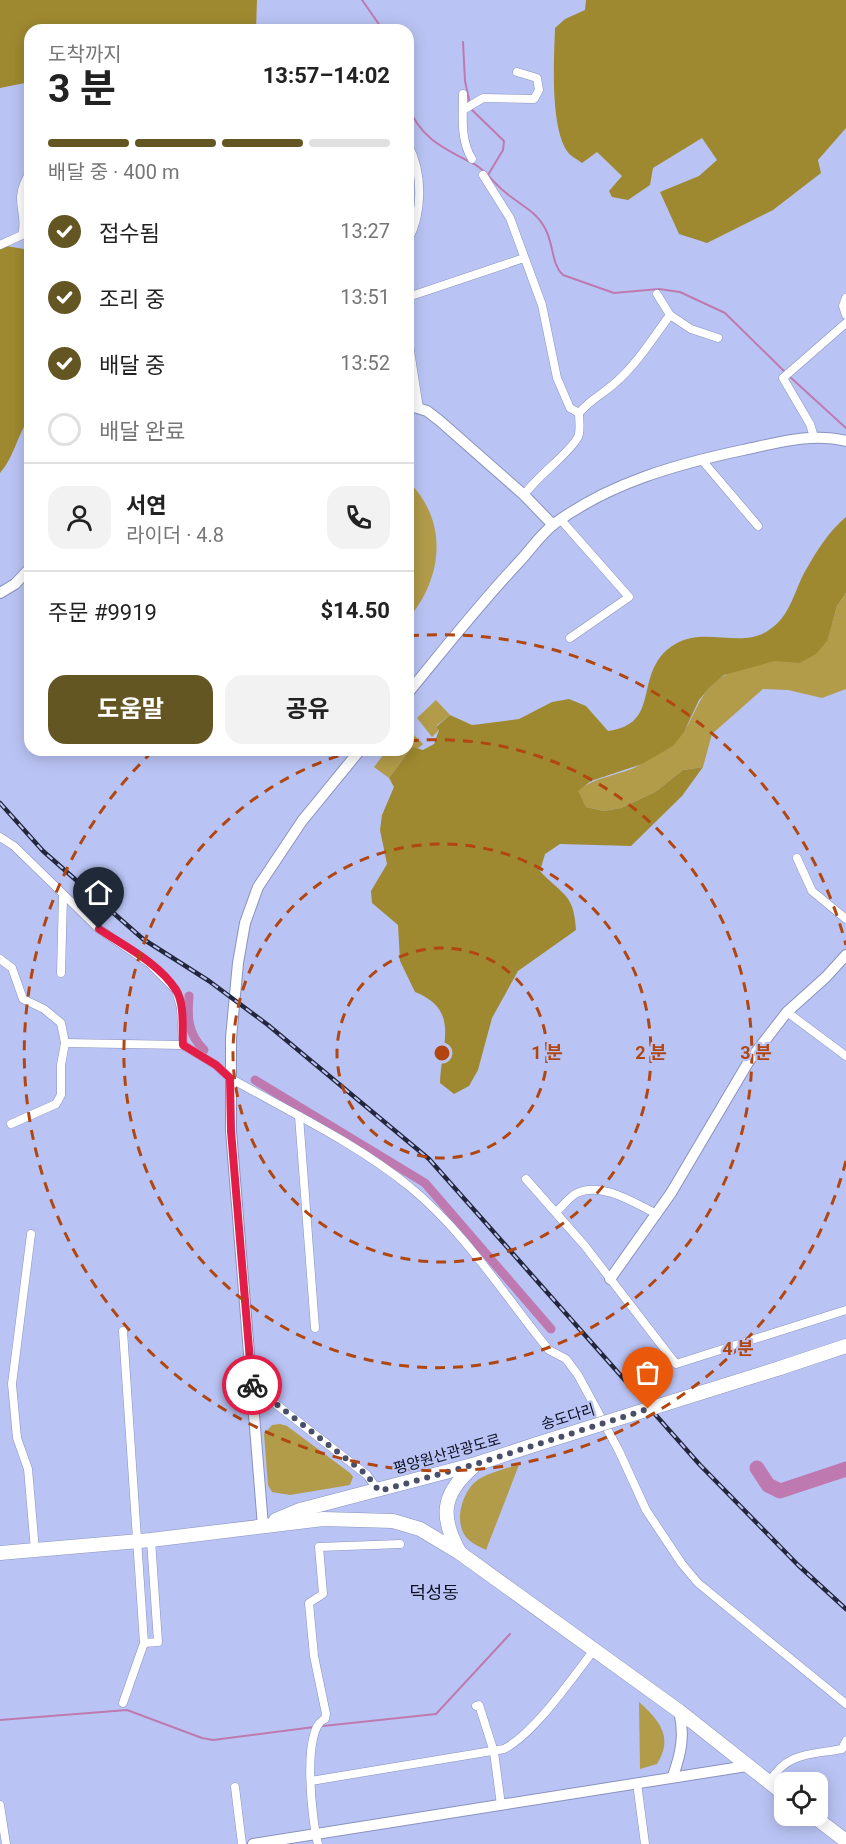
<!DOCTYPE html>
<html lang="ko">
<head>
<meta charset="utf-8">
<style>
  :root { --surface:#fff; --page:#f2f2f2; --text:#222; --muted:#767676; --line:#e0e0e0; --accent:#645623 }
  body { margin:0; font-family:Roboto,"Noto Sans KR",sans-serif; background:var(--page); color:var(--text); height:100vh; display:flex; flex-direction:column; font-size:22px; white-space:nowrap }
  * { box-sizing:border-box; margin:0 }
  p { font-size:20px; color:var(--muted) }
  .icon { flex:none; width:33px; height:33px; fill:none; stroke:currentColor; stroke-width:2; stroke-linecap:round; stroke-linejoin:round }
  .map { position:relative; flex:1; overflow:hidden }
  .panel { position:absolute; left:24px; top:24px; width:390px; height:732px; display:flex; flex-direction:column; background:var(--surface); border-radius:18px; box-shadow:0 3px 15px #0003 }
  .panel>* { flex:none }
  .buttons { position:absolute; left:774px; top:1772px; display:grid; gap:12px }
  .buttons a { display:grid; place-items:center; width:54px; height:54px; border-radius:12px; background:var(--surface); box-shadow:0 3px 15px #0003; font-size:30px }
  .pin { position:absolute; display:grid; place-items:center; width:51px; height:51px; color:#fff; margin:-62px -26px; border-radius:50% 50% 50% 0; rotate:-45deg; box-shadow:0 0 6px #0007 }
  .pin .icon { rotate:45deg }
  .courier { position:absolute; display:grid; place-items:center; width:60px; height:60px; margin:-30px; border:4px solid #e11d48; border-radius:50%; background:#fff; color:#222; box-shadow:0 2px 8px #0007 }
  .headline em { font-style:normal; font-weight:700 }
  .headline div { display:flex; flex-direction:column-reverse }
  .headline { display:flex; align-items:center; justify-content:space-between; height:102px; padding:0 24px }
  h1 { font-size:39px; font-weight:700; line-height:45px }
  .bar { display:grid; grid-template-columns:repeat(4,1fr); gap:9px 6px; align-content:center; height:72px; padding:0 24px }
  .bar i { height:8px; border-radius:4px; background:var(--line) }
  .bar .on { background:var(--accent) }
  .bar p { grid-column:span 4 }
  .line { display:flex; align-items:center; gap:15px; padding:0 24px; border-top:2px solid var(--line) }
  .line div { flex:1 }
  .round { display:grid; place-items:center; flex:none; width:63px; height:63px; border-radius:18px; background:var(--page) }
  ol { padding:0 24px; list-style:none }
  li { display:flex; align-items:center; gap:18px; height:66px }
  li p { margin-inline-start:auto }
  li .icon { padding:6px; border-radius:50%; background:var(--accent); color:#fff; stroke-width:4 }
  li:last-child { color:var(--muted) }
  li i { width:33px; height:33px; border:3px solid var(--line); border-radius:50% }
  .action { display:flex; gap:12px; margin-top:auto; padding:12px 24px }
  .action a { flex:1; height:69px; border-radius:18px; background:var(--accent); color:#fff; font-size:24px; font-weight:700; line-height:69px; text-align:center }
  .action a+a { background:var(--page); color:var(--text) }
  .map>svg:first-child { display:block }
  .green { fill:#b29c4a }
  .forest { fill:#9f8930 }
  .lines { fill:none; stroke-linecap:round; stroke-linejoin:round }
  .stream { stroke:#be7ab0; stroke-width:2 }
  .canal { stroke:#be7ab0; stroke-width:9 }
  .river { stroke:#be7ab0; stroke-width:15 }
  .street-casing { stroke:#8992bf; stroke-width:9 }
  .secondary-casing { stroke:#8992bf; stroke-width:12 }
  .highway-casing { stroke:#8992bf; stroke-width:15 }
  .street { stroke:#fff; stroke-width:8 }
  .secondary { stroke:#fff; stroke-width:10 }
  .highway { stroke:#fff; stroke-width:14 }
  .rail-casing { stroke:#23273c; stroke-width:4.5 }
  .rail { stroke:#bac4f4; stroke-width:2; stroke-dasharray:7; stroke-linecap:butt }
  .highway-bridge-casing { stroke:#8992bf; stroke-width:15; stroke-linecap:butt }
  .highway-bridge { stroke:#fff; stroke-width:14 }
  .done { stroke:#494e6a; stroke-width:6; stroke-dasharray:0 10.8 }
  .route { stroke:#e11d48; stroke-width:8 }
  .ring { fill:none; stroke:#b14611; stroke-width:3; stroke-dasharray:10 8 }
  .labels { text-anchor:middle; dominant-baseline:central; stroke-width:4.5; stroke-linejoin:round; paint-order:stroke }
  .street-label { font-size:15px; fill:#0c0f20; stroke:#bac4f4 }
  .quarter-label { font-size:18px; fill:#0c0f20; stroke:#bac4f4 }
  .centre { fill:#b14611; stroke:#bac4f4; stroke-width:3 }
  .ring-label { font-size:18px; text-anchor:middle; font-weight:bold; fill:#b14611; stroke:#bac4f4; stroke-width:4.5; stroke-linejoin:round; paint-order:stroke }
</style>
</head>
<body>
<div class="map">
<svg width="846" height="1844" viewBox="0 0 846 1844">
  <rect width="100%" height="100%" fill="#bac4f4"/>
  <g class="green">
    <path d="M408,481C449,521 443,578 408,619Z"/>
    <path d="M846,593V689L822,698L788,690L763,689L712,734L703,767L683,770L655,792L621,808L604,811L586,807L577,791C599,774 625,776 644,762C656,754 676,743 684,731C694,716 698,700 710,687C728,667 774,654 800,663L832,623L837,606Z"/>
    <path d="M436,700L450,715L436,726L439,730L432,737L417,718Z"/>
    <path d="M408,729L423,744L416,750L412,747L389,778L374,767L387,750H408Z"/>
    <path d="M280,1424L287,1426L350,1473L353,1477L350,1485L290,1495L272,1492L268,1485L264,1434L272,1425Z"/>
    <path d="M519,1465L486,1550C480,1547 471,1543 466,1537C453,1521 463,1489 479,1479C491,1472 506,1468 519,1465Z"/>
    <path d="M639,1702C659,1720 674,1737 657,1764L640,1769Z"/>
  </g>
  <g class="forest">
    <path d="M0,0H257L256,30H30V82L0,88Z"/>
    <path d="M586,0H846V128L818,160L821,173L773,210L707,243L679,234L660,192L699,176L717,160L702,138L653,168L650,185L628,200L612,197L609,191L622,176L597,152L582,163C577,159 570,156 567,151C550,125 554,59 555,28L565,19L585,10Z"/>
    <path d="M0,245L30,250V418C17,434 15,456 0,473Z"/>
    <path d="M846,517V593L837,606L827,641L816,654L800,663L775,661L724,675L711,686L699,700L684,732L673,746L642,764L591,781L578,791L586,807L604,811L621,808L655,792L683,770L703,767L682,796L631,846L560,844L545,854L540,871C563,896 574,893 576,930L518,971L492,1018L478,1070L469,1086L454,1094L440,1083C441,1044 461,1010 415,992L400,961L398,925L372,903L371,891L387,864L380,830L382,815L394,787L389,778L412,747L423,750L434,744L439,730L436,727L450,715L472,725L481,724L519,719L552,702L569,699L586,706L608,731C661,724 634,678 668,649C700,622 739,651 769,630C792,615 794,589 807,568C817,550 830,530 846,517Z"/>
  </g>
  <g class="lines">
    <g class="stream">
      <path d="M362,0L383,30"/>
      <path d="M463,42L465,81L471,109L504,141L503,150L488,175"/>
      <path d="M408,105C419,137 443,148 470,162C485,168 493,183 505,192C514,200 525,206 534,214C557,235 548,261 563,275L614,293L659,289L680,292L725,313L785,372"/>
      <path d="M789,376L846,428"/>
      <path d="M0,1720L127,1710L202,1738L213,1740L314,1727"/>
      <path d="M323,1726L436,1714L510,1634"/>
    </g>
    <g class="canal">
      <path d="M189,996C187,1018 188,1034 204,1050"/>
      <path d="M255,1080L425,1183L551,1329"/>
    </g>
    <path class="river" d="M757,1468L768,1485L780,1491L846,1469"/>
    <g class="street-casing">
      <g id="street">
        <path d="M463,94C463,116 460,140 472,159"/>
        <path d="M463,110L483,98L534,99L539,90L537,78L517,72"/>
        <path d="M408,145C423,172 423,213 408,240"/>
        <path d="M483,175L510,218L542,305L557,378L570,408L579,413"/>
        <path d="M0,245L22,235C29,212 11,203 30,172"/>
        <path d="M657,294L670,315L691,329L718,338"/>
        <path d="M408,297L524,258"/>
        <path d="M846,298L843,306L846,315"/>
        <path d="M408,338L419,408"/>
        <path d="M814,437L810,424L783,378L846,323"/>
        <path d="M701,459L758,526"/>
        <path d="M524,495C537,476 570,453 578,437C581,430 579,421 579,413C591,399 603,394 615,383C637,364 653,338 670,315"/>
        <path d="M561,520L629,597L570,638"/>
        <path d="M0,837L14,846L99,929L149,963L176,990L181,1008L183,1045"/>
        <path d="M797,858L812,891L846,919"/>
        <path d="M0,959L12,968L23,999L44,1009L61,1023L65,1043L61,1065V1095L56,1104L11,1124"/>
        <path d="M61,973L63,896"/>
        <path d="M787,1012L846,1056"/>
        <path d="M65,1043L183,1045L216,1065L230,1078C290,1112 356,1143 410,1187C465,1232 504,1295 549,1350L566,1359L578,1375L619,1451L646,1510L682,1564L698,1583L846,1704"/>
        <path d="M299,1116L315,1328"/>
        <path d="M526,1179L585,1246L676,1364L846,1310"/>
        <path d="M556,1212C563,1206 569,1197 577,1193C601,1181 636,1204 657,1214"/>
        <path d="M31,1234L12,1384L17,1438L28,1469L35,1550"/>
        <path d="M123,1331L144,1643L123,1703"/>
        <path d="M250,1384L367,1475L378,1490"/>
        <path d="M144,1643L158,1642L151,1540"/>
        <path d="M476,1706L479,1705L494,1752L501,1805"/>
        <path d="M311,1781L504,1749C535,1733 572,1678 594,1650"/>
        <path d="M637,1783L645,1844"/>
        <path d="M769,1783C786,1752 810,1755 842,1749L846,1741"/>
        <path d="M235,1787L242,1844"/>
        <path d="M0,1805L6,1844"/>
        <path d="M318,1844C312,1822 301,1727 325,1719L326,1714L314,1656L309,1603L323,1594L319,1547L400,1544"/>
      </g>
    </g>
    <g class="secondary-casing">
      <g id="secondary">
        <path d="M408,405L427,411L440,421L524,495L553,525"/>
        <path d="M0,593L15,584L30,568"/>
        <path d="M408,693C445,648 480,603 520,561C531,549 541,534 554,524C609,483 677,464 743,450C777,443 812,432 846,441"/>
        <path d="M610,1279L671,1193L749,1061L787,1012L826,977L846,955"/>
        <path d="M263,1526L231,1131V1038L238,963L245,923L258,887L302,821L360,750"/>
        <path d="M673,1776C681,1753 685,1735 679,1711"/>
        <path d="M253,1844L747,1766"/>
      </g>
    </g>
    <g class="highway-casing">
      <g id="highway">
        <path d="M780,1368L846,1346"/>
        <path d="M276,1520L300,1510L476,1464L537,1444"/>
        <path d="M0,1553L151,1540L323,1519L393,1521L420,1529L460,1553L679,1711L784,1794"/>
        <path d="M460,1553C440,1518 441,1495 472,1468"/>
        <path d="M812,1815L846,1841"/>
      </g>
    </g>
    <use href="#street" class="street"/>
    <use href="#secondary" class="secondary"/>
    <use href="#highway" class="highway"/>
    <g class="rail-casing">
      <path id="rail" d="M0,803L43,851L143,939L209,981L268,1025L429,1159L700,1465L798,1565L846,1609"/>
    </g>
    <use href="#rail" class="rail"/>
    <g class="highway-bridge-casing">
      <path id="highway-bridge" d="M537,1444L780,1368"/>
    </g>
    <use href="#highway-bridge" class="highway-bridge"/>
  </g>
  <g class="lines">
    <path class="done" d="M252,1385L367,1475L379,1491L476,1464L648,1409"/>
    <path class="route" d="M99,929C124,946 159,963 176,990C185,1004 182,1029 183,1045L216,1065L230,1078L231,1131L252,1385"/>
  </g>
  <g class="ring">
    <circle cx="442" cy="1053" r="105"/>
    <circle cx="442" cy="1053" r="209"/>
    <path d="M409 741A314 314 0 1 1 358 750"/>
    <path d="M846 1161A418 418 0 1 1 152 752M409 636A418 418 0 0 1 846 945"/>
  </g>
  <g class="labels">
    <g class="street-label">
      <text transform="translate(568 1417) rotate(-17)">송도다리</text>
      <text transform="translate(447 1454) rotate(-16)">평양원산관광도로</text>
    </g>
    <g class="quarter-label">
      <text x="434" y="1592">덕성동</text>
    </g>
  </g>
  <circle cx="442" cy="1053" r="9" class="centre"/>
  <g class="ring-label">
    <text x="547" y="1059">1 분</text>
    <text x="651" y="1059">2 분</text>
    <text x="756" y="1059">3 분</text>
    <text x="738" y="1355">4 분</text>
  </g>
</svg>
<div class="buttons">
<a><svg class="icon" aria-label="locate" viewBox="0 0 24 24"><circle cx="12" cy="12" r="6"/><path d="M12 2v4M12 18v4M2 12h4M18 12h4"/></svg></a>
</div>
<div class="pin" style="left:648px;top:1409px;background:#ea580c"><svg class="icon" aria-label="bag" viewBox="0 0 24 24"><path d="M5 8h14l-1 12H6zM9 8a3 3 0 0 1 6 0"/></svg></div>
<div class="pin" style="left:99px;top:929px;background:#1f2937"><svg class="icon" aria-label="home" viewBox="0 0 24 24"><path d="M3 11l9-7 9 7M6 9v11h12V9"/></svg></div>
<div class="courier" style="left:252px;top:1385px"><svg class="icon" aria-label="bike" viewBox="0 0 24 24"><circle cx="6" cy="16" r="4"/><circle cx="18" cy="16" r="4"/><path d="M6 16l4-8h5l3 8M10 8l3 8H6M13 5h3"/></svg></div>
<section class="panel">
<div class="headline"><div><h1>3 분</h1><p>도착까지</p></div><em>13:57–14:02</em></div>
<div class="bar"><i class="on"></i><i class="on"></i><i class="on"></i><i></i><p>배달 중 · 400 m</p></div>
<ol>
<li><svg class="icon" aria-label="check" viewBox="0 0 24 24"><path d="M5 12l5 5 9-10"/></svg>접수됨<p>13:27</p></li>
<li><svg class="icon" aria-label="check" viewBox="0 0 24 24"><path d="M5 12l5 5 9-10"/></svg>조리 중<p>13:51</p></li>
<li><svg class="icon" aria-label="check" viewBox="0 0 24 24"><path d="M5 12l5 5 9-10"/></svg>배달 중<p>13:52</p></li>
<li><i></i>배달 완료</li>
</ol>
<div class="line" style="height:108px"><a class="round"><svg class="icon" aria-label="person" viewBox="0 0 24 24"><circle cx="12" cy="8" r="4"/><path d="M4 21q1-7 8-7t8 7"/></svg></a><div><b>서연</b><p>라이더 · 4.8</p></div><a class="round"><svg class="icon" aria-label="phone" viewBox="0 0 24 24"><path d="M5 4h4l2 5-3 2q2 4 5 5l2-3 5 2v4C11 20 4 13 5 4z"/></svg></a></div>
<div class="line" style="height:78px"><div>주문 #9919</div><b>$14.50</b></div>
<div class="action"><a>도움말</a><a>공유</a></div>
</section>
</div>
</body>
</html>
